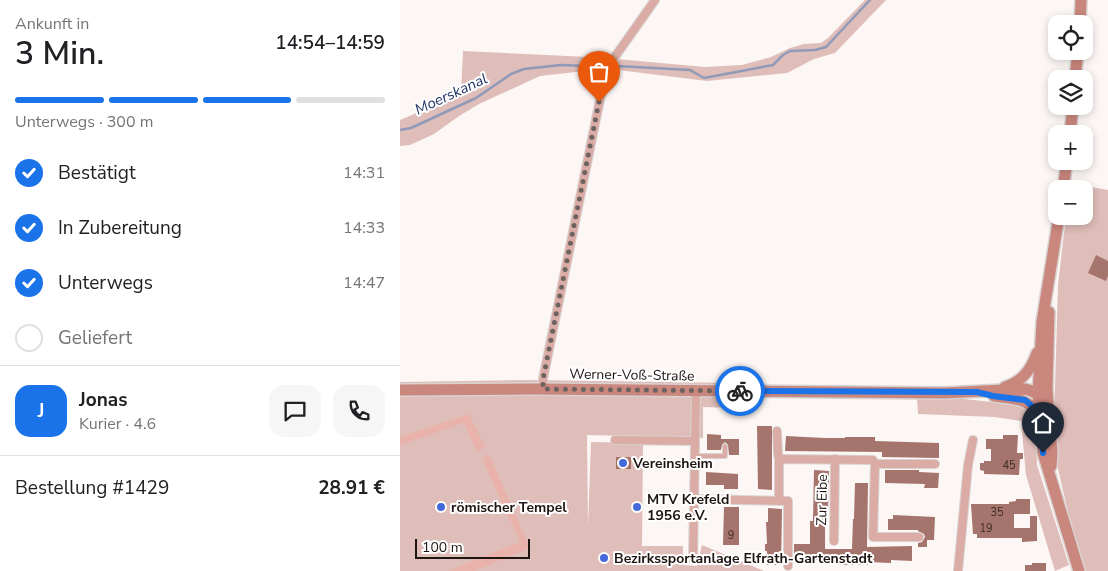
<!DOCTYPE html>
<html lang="de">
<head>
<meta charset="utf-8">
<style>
  :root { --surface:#fff; --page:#f6f6f6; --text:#202124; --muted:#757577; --line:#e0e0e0; --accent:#1a73e8 }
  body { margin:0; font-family:"Nunito Sans",sans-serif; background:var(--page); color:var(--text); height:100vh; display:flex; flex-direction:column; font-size:19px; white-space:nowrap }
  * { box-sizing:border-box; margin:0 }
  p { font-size:16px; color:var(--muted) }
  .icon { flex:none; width:28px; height:28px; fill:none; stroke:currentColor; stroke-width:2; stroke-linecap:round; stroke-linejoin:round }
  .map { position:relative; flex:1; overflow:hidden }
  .side { display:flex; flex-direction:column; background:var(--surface); width:400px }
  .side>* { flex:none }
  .fabs { position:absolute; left:648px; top:15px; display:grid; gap:10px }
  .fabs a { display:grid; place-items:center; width:45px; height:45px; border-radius:10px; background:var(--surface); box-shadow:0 2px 8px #0003; font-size:25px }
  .scale { position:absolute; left:15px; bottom:12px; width:115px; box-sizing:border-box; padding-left:5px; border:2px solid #1e1412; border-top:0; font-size:14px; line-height:18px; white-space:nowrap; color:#1e1412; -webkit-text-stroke:4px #fff; paint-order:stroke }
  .pin { position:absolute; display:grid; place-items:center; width:42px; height:42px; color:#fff; margin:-51px -21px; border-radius:50% 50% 50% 0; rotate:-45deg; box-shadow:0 0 5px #0007 }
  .pin .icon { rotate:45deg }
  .courier { position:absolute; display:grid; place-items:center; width:50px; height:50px; margin:-25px; border:4px solid #1a73e8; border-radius:50%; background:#fff; color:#222; box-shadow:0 1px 6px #0007 }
  .overview em { font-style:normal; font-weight:600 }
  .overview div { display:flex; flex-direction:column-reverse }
  .overview { display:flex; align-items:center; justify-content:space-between; height:85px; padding:0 15px }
  h1 { font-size:32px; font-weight:600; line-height:38px }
  .bar { display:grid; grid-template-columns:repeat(4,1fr); gap:8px 5px; align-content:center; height:60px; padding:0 15px }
  .bar i { height:6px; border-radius:4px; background:var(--line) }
  .bar .on { background:var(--accent) }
  .bar p { grid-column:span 4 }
  .line { display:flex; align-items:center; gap:12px; padding:0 15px; border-top:1px solid var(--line) }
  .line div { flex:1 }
  .round { display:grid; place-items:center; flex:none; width:52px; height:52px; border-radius:15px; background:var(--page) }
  ol { padding:0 15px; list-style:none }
  li { display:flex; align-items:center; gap:15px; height:55px }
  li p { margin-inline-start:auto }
  li .icon { padding:5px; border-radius:50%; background:var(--accent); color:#fff; stroke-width:4 }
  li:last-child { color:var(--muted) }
  li i { width:28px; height:28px; border:2px solid var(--line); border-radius:50% }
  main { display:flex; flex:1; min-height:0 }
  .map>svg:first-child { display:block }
  .green { fill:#dfbdb8 }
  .forest { fill:#e9b3ab }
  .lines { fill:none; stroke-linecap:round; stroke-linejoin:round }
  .stream { stroke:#909ab8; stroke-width:2.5 }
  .building { fill:#a5746c }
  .lane-casing { stroke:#d8d2d1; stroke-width:6 }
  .street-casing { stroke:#d8d2d1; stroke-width:10 }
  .secondary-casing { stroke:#d8d2d1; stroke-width:14 }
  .lane { stroke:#dbaca5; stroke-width:4 }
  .street { stroke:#dbaca5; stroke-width:8 }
  .secondary { stroke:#ca877d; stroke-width:11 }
  .done { stroke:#6c6361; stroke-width:5; stroke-dasharray:0 9 }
  .route { stroke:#1a73e8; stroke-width:6 }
  .poi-dot { fill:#4369db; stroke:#fff; stroke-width:2 }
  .labels { text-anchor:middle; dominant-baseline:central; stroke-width:4; stroke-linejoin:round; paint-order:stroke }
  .number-label { font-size:11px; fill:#402c28 }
  .street-label { font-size:14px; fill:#1e1412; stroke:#fff }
  .poi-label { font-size:14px; font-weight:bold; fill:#1e1412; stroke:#fff; text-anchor:start }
  .water-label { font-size:15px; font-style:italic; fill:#213468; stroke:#fff }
</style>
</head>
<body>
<main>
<section class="side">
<div class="overview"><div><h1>3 Min.</h1><p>Ankunft in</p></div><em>14:54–14:59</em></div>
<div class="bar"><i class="on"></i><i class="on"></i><i class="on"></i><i></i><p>Unterwegs · 300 m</p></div>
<ol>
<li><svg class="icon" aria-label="check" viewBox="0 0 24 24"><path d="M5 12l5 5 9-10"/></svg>Bestätigt<p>14:31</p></li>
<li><svg class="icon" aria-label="check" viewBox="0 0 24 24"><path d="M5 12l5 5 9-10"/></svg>In Zubereitung<p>14:33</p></li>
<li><svg class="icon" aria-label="check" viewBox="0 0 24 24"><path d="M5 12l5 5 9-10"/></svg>Unterwegs<p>14:47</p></li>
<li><i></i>Geliefert</li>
</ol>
<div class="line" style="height:90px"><b class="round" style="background:var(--accent);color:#fff">J</b><div><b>Jonas</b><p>Kurier · 4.6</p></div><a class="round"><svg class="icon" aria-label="chat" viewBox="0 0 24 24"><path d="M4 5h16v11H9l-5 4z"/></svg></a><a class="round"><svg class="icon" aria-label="phone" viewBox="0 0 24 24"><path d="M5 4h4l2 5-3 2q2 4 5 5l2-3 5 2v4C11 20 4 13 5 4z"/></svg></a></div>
<div class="line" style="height:65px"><div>Bestellung #1429</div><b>28.91 €</b></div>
</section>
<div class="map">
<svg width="708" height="571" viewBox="0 0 708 571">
  <rect width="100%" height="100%" fill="#fcf6f5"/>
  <g class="green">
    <path d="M465,0H486L435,53L414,59L387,73L307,81L210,69L216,59L305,67L342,65L371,57L390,48L404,44L421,43L428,38Z"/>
    <path d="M63,51L210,58L203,69L140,76L79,104L59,116L34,134L10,145L0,146V120L61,94Z"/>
    <path d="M670,183L708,190V571H684L668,512L656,460L654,422L658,285L666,216H684V189H669Z"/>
    <path d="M127,380L340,383L341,408L303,407V438L187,435L188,527L191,442L243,443L242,546H283V565L297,566L302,545L364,571H0V382Z"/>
    <path d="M517,397L564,399L610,404L626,407L633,413L636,424L637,465L669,565L655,571L626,475L621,421L595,417L518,414Z"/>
  </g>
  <g class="forest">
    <path d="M69,414L85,447L77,452L64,423L0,445V437Z"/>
    <path d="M89,454L130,548L74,571H48L120,542L82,459Z"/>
  </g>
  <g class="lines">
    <path class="stream" d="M0,130L11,128L76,98L111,74L124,69L161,65L186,66L198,62L217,66L290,70L304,78L373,65L383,55L390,51L415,50L426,47L470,0"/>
  </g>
  <g class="building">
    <path d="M696,255L708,261V276L706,281L688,273Z"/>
    <path d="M357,426H372V490L358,489Z"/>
    <path d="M307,434L321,435V439H339V455H329L328,445L325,442L322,445L321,450H307Z"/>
    <path d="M603,435H618L617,453H623V459H620L619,475L584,474V471L580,470V463H584V461H591V449H586V439H603Z"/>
    <path d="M386,436L425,438H445V437H475V441L539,443V458L482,457V452L385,451Z"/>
    <rect x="216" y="457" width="15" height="12"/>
    <path d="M414,470L429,471L428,511H425V549H452L453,519H454L455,483H468L467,547L512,546V561L491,560V563L468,562V565H447L433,564V561L394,559V544H410V521H413Z"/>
    <path d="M485,470H519V472L539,473L538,488H524L525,484L485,483Z"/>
    <path d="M306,472L338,474V489H324V485H306Z"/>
    <path d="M616,499H630V514H614V528H630V516H637V541L622,542V538H577V534H573L571,504H609V502L616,501Z"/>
    <path d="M324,507H339V545H323Z"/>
    <path d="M368,508L382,509L381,565H367V551H365V544H367L366,522H368Z"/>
    <path d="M493,515L535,517L534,540H527V547H518V543L522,542L525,537L524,534L518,531V530H488V519H493Z"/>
    <path d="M632,563H646V571H625V565H632Z"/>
  </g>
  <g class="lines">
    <g class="lane-casing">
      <path id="lane" d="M295,456H325V446"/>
    </g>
    <g class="street-casing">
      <g id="street">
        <path d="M143,389V379L205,75L212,61L255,0"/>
        <path d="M377,431L378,454L379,459"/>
        <path d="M215,440L295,441"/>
        <path d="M475,464H535"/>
        <path d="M294,499L388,501V566"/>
        <path d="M379,501V459L473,460L475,464L473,537H519"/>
        <path d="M434,541L435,459"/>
        <path d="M293,559L296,390"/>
        <path d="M558,571L568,465L573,440"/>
      </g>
    </g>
    <g class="secondary-casing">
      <g id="secondary">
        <path d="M680,24L681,0"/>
        <path d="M675,79L678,51"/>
        <path d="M670,134L673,106"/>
        <path d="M663,189L667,161"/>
        <path d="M659,216L642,322L638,394L643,453L679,571"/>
        <path d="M649,312L647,389L652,453L651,466"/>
        <path d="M605,387C622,382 631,370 637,353"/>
        <path d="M0,390L134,389L544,393L625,389C641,392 645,402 649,416"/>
        <path d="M594,396C614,399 629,397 639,417"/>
      </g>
    </g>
    <use href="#lane" class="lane"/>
    <use href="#street" class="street"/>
    <use href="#secondary" class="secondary"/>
  </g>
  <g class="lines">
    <path class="done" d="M199,102L143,379V389L340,391"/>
    <path class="route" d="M340,391L577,392L593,396L625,400L632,406L641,419L643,453"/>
  </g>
  <g class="poi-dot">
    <circle cx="223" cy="463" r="5"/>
    <circle cx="41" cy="507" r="5"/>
    <circle cx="237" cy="507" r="5"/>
    <circle cx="204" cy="558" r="5"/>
  </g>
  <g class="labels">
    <g class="number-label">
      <text x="609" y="465">45</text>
      <text x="597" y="512">35</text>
      <text x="586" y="528">19</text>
      <text x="331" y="535">9</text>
    </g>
    <g class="street-label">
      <text transform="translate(232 375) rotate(1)">Werner-Voß-Straße</text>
      <text transform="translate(422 500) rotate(-89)">Zur Eibe</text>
    </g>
    <g class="poi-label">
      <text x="233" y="463">Vereinsheim</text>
      <text x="247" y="499">MTV Krefeld<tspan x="247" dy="16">1956 e.V.</tspan></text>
      <text x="51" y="507">römischer Tempel</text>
      <text x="214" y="558">Bezirkssportanlage Elfrath-Gartenstadt</text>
    </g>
    <g class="water-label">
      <text transform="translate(51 94) rotate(-25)">Moerskanal</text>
    </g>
  </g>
</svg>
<div class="fabs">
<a><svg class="icon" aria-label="locate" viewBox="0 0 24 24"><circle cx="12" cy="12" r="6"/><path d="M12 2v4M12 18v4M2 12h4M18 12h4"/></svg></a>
<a><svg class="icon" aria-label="layers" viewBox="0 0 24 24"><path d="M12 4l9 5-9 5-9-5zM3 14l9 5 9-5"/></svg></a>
<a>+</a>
<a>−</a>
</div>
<div class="scale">100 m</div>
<div class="pin" style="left:199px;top:102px;background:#ea580c"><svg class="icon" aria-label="bag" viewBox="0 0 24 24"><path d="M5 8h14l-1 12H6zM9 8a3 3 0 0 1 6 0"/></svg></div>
<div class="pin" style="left:643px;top:453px;background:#1f2937"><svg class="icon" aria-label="home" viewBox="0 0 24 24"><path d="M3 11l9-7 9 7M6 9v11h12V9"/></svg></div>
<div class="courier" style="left:340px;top:391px"><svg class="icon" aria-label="bike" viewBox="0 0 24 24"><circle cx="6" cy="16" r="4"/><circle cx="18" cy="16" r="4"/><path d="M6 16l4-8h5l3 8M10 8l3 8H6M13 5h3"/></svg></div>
</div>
</main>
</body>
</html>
